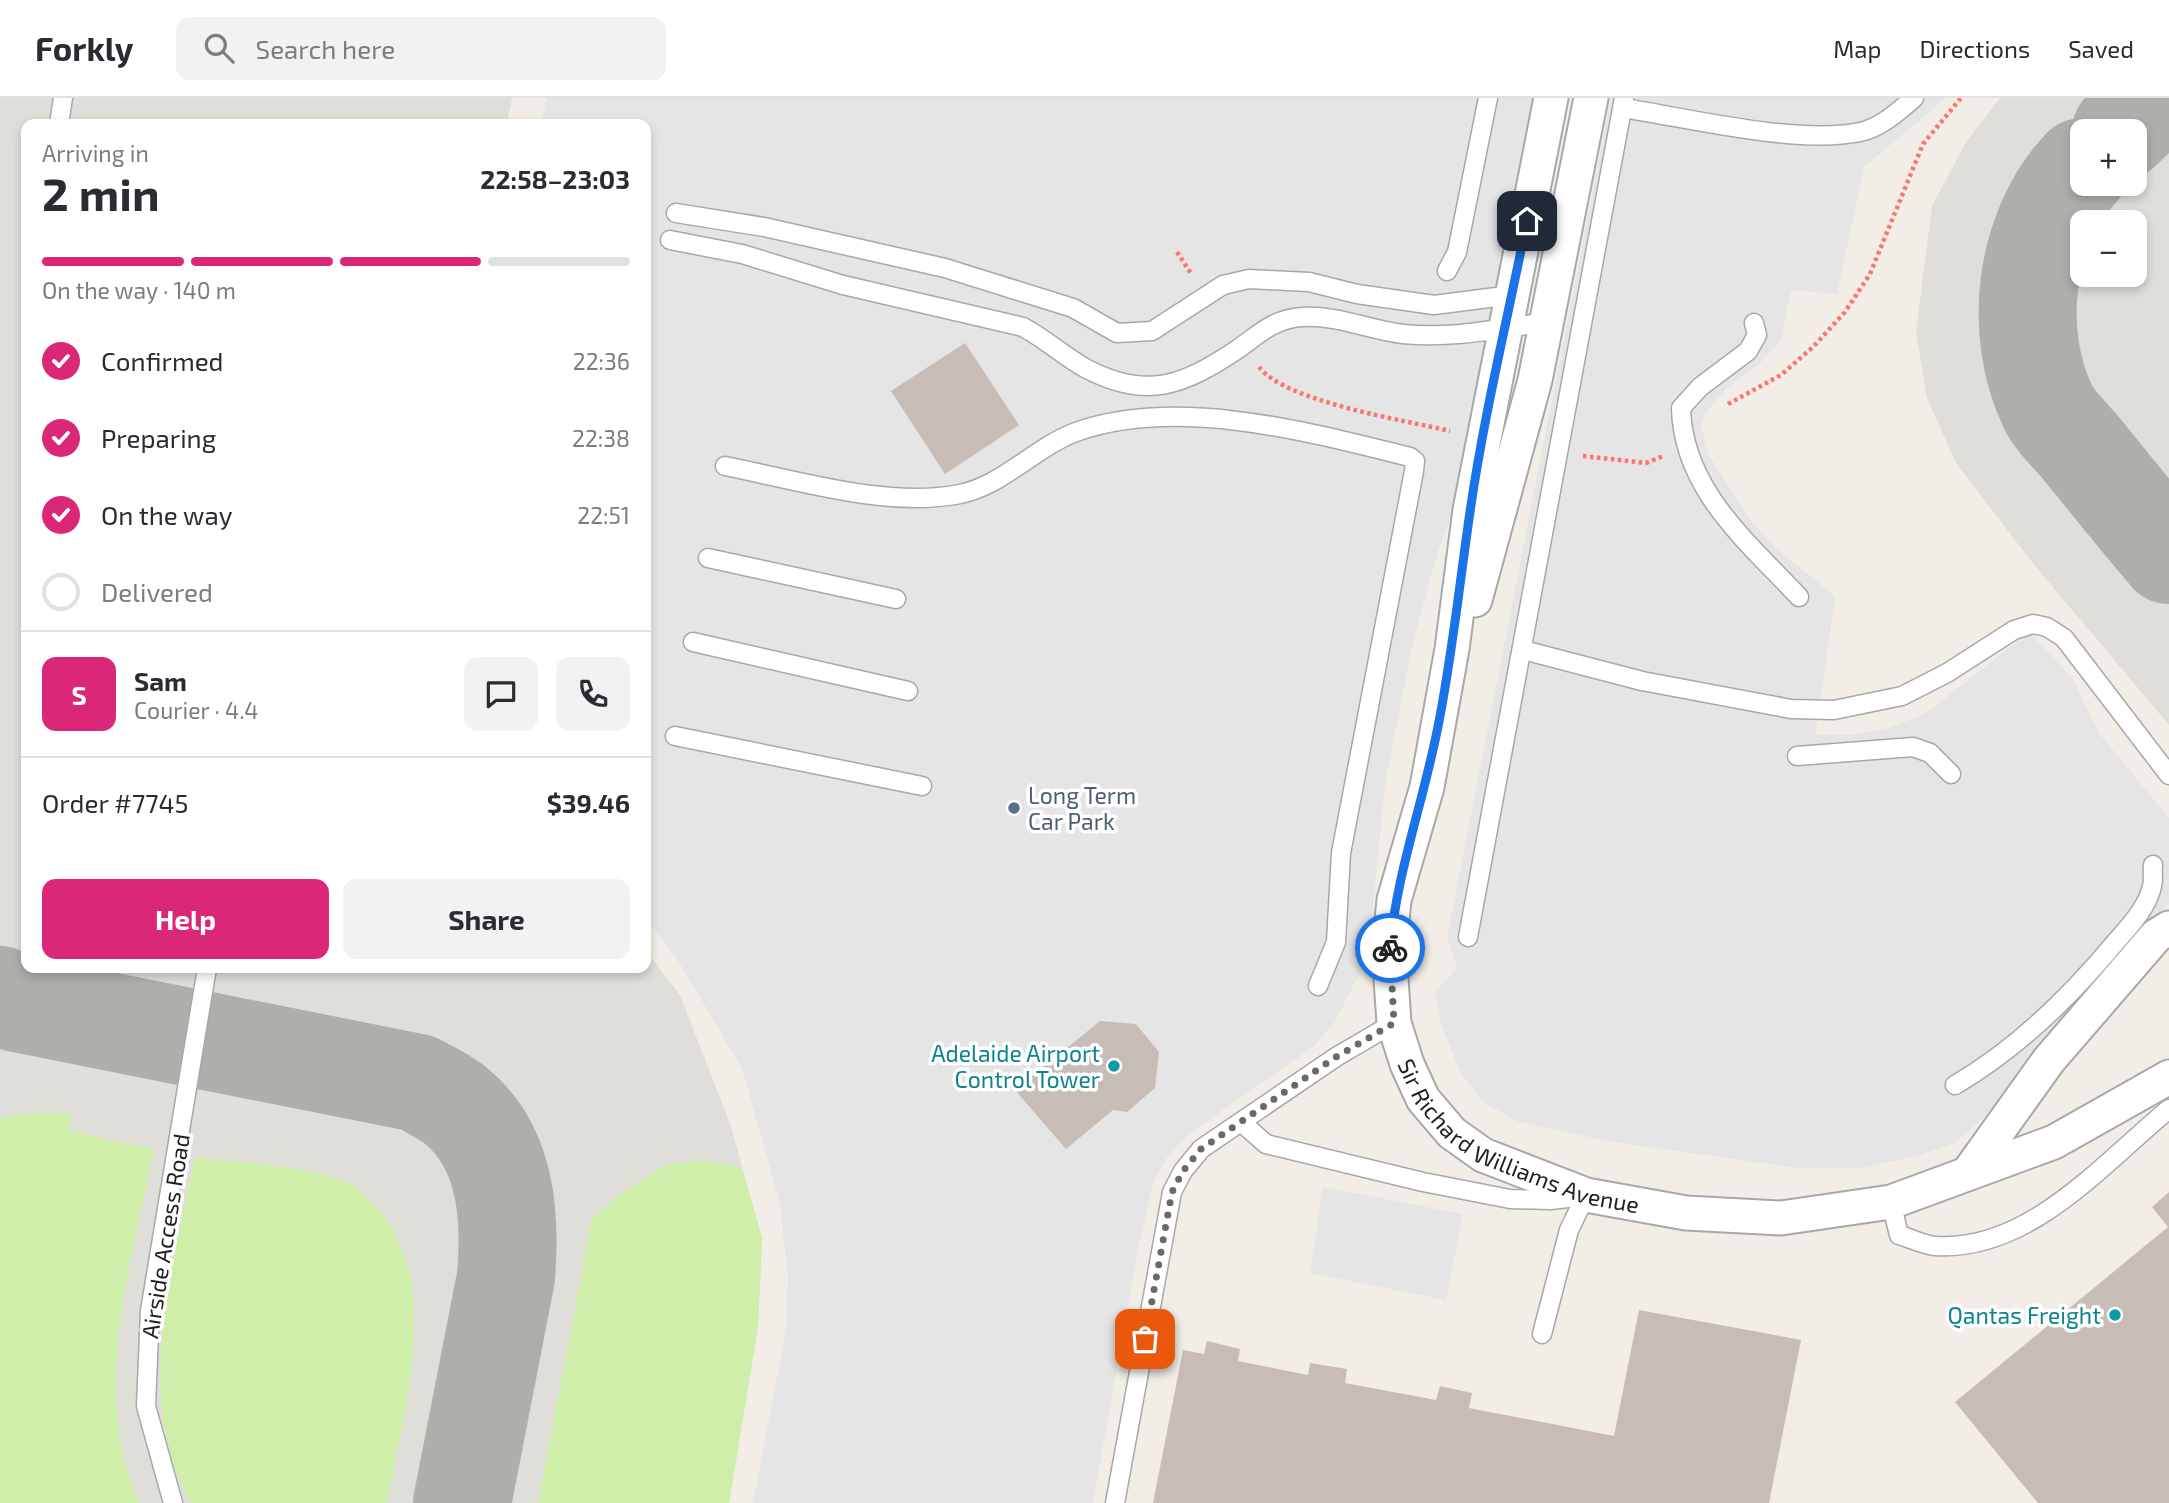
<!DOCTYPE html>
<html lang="en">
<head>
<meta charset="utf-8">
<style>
  :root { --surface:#fff; --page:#f2f2f3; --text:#2b2b33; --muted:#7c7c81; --line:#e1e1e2; --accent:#db2777 }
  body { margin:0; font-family:"Exo 2",sans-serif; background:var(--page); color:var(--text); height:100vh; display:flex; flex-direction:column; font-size:26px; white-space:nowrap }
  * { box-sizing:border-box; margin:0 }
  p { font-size:23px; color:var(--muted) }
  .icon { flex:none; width:38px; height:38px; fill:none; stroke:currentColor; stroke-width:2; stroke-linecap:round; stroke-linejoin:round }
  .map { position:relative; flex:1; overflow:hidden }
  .sheet { position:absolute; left:21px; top:21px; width:630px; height:854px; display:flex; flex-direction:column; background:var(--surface); border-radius:14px; box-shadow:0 4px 10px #0003 }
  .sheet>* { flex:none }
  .fabs { position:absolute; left:2070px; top:21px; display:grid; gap:14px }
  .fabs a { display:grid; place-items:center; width:77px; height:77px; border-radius:14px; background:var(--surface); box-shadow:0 4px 10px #0003; font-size:35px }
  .pin { position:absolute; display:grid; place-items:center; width:60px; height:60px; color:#fff; margin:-30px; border-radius:14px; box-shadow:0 4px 10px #0006 }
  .courier { position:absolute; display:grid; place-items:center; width:70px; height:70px; margin:-35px; border:5px solid #1a73e8; border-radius:50%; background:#fff; color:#222; box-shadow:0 2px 9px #0007 }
  .summary em { font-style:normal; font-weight:700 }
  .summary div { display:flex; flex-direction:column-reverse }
  .summary { display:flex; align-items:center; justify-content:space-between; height:119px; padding:0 21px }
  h1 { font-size:46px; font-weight:700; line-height:52px }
  .bar { display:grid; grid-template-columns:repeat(4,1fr); gap:10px 7px; align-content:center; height:84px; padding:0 21px }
  .bar i { height:9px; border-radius:5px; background:var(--line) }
  .bar .current { background:var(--accent) }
  .bar p { grid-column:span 4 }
  .line { display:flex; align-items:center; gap:18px; padding:0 21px; border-top:2px solid var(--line) }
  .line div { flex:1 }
  .round { display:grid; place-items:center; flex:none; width:74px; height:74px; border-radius:14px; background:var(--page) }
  ol { padding:0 21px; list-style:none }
  li { display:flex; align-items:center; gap:21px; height:77px }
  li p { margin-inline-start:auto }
  li .icon { padding:7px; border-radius:50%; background:var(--accent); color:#fff; stroke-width:4 }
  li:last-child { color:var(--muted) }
  li i { width:38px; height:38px; border:4px solid var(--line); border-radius:50% }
  .primary-button { display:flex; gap:14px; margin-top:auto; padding:14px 21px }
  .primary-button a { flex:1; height:80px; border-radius:14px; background:var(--accent); color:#fff; font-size:28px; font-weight:700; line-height:80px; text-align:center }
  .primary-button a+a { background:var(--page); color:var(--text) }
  header { display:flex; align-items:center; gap:42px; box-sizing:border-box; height:98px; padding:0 35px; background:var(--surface); border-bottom:2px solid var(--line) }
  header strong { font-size:33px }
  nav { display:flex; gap:38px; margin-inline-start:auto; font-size:24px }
  .search { width:490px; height:63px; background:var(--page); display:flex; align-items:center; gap:18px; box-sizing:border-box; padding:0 24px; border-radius:14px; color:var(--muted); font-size:26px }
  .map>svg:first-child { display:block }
  .airport { fill:#e0ded8; fill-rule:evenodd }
  .grass { fill:#cfeeaa }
  .parking { fill:#e5e5e5 }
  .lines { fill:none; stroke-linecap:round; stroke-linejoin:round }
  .taxiway { stroke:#b0aeab; stroke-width:98 }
  .building { fill:#c7bdb6 }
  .service-casing { stroke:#a8a8a8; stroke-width:21 }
  .minor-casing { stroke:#a8a8a8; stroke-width:37 }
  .path { stroke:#ff736a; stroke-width:4.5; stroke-dasharray:3.5 3.5; stroke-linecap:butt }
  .service { stroke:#fff; stroke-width:18 }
  .minor { stroke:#fff; stroke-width:33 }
  .done { stroke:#6a6966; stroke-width:7; stroke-dasharray:0 12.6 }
  .route { stroke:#1a73e8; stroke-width:9 }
  .service-dot { fill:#5c6f8a; stroke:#fff; stroke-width:2.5 }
  .culture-dot { fill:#0f9aa8; stroke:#fff; stroke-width:2.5 }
  .labels { text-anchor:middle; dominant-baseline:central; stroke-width:7; stroke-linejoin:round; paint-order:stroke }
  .service-label { font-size:23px; fill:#4e5e75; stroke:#fff; text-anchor:start }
  .culture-label { font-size:23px; fill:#0d838f; stroke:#fff; text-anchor:end }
  .street-label { font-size:23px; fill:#212121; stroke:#fff }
</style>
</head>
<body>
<header>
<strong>Forkly</strong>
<div class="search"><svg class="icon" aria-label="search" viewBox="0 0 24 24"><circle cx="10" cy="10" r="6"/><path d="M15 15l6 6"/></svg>Search here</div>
<nav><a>Map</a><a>Directions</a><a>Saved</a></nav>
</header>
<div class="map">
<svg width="2169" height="1405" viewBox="0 0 2169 1405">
  <rect width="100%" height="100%" fill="#f2eee7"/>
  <g class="airport">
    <path d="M0,0H512L507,26H26V870H646V853L680,897L731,1028L762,1140L758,1229L729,1405H0Z"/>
    <path d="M2000,0H2169V627L2031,463L1956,365L1927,300L1916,233L1932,108L1966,44ZM2135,33V86H2082V33ZM2135,124V177H2082V124Z"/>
  </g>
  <g class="grass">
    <path d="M27,1015H72L69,1033L154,1051C133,1162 88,1297 140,1405H0V1020Z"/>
    <path d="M195,1059C236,1064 312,1069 348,1084C355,1088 362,1095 368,1101C448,1171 403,1315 387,1405H191C131,1300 173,1169 195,1059Z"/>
    <path d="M703,1062L742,1069L762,1140L758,1229L729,1405H538L592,1120L628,1090L666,1067Z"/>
  </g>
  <g class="parking">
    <path d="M547,0H1541L1461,391L1439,450L1413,544L1385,686L1370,839L1364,866L1335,924L1314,948L1189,1036L1170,1055L1154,1081L1136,1161L1093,1405H753L786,1232L788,1179L780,1106L742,970L677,861L646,820V26H541Z"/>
    <path d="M1611,0H1946L1864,69L1837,196L1791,192L1781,242L1761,264L1724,293L1704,317L1701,326L1708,356L1748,419L1778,452L1829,493L1835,501L1815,637H1851L1889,630L1926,615L2023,539L2032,537L2073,581L2099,635L2169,720V805L1984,1020L1955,1045L1918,1058L1859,1070H1798L1608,1043L1516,1023L1482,1003L1461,975L1440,924L1435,894L1457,870L1447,840Z"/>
    <path d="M1323,1089L1463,1116L1446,1202L1310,1175Z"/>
  </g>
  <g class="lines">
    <g class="taxiway">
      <path d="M2121,33L2156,0"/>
      <path d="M2082,69C2024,130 2012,234 2048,309C2055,323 2070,337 2081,350C2110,386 2139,422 2169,457"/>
      <path d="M0,897L17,905L418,985C430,992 444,998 455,1007C507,1049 511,1118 506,1179L462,1405"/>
    </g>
  </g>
  <g class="building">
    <path d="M965,245L1019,327L945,376L891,293Z"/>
    <path d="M1100,923L1136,926L1159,954L1155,990L1127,1014L1113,1012L1066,1051L1015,992Z"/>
    <path d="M2169,1094V1405H2038L1955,1304L2168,1129L2152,1109Z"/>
    <path d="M1639,1212L1801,1242L1769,1405H1153L1183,1252L1204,1256L1207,1243L1240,1251L1238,1263L1308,1277L1310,1265L1347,1271L1345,1285L1436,1302L1440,1288L1472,1295L1469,1310L1614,1338Z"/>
  </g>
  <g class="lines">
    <g class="service-casing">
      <g id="service">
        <path d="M1623,10C1688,20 1797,47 1860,34C1880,30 1899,13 1914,0"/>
        <path d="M59,26L63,0"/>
        <path d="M676,115L764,129L945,170L1073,210L1117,235L1152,233L1223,187L1249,181L1309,184L1357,196L1434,207L1512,197"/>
        <path d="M670,142L742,156L843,187L1023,229C1045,241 1064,258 1085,270C1147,303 1184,287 1238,251C1259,236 1275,220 1303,219C1337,217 1370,232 1403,236C1453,241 1497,231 1546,224"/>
        <path d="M1447,173L1457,154L1488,0"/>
        <path d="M1754,225L1757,237L1748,253L1700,289L1681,310C1683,392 1748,444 1799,499"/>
        <path d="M725,368C796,382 882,409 955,397C1001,390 1033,350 1076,334C1177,298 1309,334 1410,359L1415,363L1414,373L1341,755L1336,844L1318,888"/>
        <path d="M708,460L896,501"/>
        <path d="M693,544L908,593"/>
        <path d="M1523,552L1642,583L1791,611L1834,612L1902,598L1947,575L2014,532L2033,526L2047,529L2064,540L2169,677"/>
        <path d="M675,638L922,688"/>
        <path d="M1797,658L1913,649L1930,655L1951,676"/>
        <path d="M1468,839L1624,0"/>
        <path d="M1955,987C2017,951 2068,901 2114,846C2128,830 2148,809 2152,788C2154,782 2152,774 2153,767"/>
        <path d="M1241,1024L1266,1046L1423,1084L1510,1101L1551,1102L1576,1099"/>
        <path d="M1891,1104L1899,1137C1910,1140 1923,1147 1935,1148C2029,1154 2102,1066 2169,1011"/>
        <path d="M1542,1236L1569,1132L1586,1097"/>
        <path d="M173,1405L146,1308L150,1213L207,870"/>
        <path d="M1115,1405L1172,1094L1183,1073L1201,1051L1336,959L1394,925"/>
      </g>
    </g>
    <g class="minor-casing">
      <g id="minor">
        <path id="s1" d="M1551,0L1470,412L1452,551L1427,689L1394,802L1389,852L1394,925L1407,966L1423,1001L1452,1035L1483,1057L1586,1097L1686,1115L1781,1120L1891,1104L2054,1044L2169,979"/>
        <path d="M1475,502L1535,282L1591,0"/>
        <path d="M1968,1075L2049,962L2156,838L2169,830"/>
      </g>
    </g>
    <g class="path">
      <path d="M1177,154L1192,177"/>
      <path d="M1259,269C1286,304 1404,322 1450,333"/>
      <path d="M1728,306L1781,277L1813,249L1845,214L1870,176L1923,46L1961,0"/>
      <path d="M1583,358L1646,365L1663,358"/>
    </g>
    <use href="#service" class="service"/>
    <use href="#minor" class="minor"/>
  </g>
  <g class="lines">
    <path class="done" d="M1145,1241L1172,1094L1183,1073L1201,1051L1336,959L1394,925L1390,850"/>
    <path class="route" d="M1390,850C1397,771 1426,697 1440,618C1453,550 1460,482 1470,414C1484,316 1508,219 1527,123"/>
  </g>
  <circle class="service-dot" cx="1014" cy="710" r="7"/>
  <g class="culture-dot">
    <circle cx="1114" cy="968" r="7"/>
    <circle cx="2115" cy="1217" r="7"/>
  </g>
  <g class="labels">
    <g class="service-label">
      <text x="1028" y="697">Long Term<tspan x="1028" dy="26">Car Park</tspan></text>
    </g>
    <g class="culture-label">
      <text x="1100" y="955">Adelaide Airport<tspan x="1100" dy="26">Control Tower</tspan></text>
      <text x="2101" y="1217">Qantas Freight</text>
    </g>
    <g class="street-label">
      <text stroke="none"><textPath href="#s1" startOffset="1125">Sir Richard Williams Avenue</textPath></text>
      <text transform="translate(165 1138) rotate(-81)">Airside Access Road</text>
    </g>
  </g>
</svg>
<div class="fabs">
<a>+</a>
<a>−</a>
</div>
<div class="pin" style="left:1145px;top:1241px;background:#ea580c"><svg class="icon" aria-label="bag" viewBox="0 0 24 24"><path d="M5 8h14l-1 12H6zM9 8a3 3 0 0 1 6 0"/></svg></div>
<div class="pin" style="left:1527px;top:123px;background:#1f2937"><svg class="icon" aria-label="home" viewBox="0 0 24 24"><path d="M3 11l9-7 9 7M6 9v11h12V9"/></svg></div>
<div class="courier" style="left:1390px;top:850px"><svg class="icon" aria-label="bike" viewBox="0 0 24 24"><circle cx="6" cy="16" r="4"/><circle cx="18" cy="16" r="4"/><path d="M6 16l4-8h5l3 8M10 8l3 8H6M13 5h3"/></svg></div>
<section class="sheet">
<div class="summary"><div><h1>2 min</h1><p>Arriving in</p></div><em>22:58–23:03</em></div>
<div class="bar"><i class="current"></i><i class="current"></i><i class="current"></i><i></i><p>On the way · 140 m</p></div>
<ol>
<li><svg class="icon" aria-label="check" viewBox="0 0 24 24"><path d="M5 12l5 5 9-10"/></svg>Confirmed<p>22:36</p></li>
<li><svg class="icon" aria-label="check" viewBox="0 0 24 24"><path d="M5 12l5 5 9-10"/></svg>Preparing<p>22:38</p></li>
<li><svg class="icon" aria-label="check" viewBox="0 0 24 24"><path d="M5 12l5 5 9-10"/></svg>On the way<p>22:51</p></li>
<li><i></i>Delivered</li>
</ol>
<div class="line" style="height:126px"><b class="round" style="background:var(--accent);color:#fff">S</b><div><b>Sam</b><p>Courier · 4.4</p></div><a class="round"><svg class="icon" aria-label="chat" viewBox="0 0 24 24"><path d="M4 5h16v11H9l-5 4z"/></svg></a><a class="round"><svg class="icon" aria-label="phone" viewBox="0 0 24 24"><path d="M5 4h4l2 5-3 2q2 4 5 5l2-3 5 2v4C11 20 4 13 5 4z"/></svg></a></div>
<div class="line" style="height:91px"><div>Order #7745</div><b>$39.46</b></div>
<div class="primary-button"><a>Help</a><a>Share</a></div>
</section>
</div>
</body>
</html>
